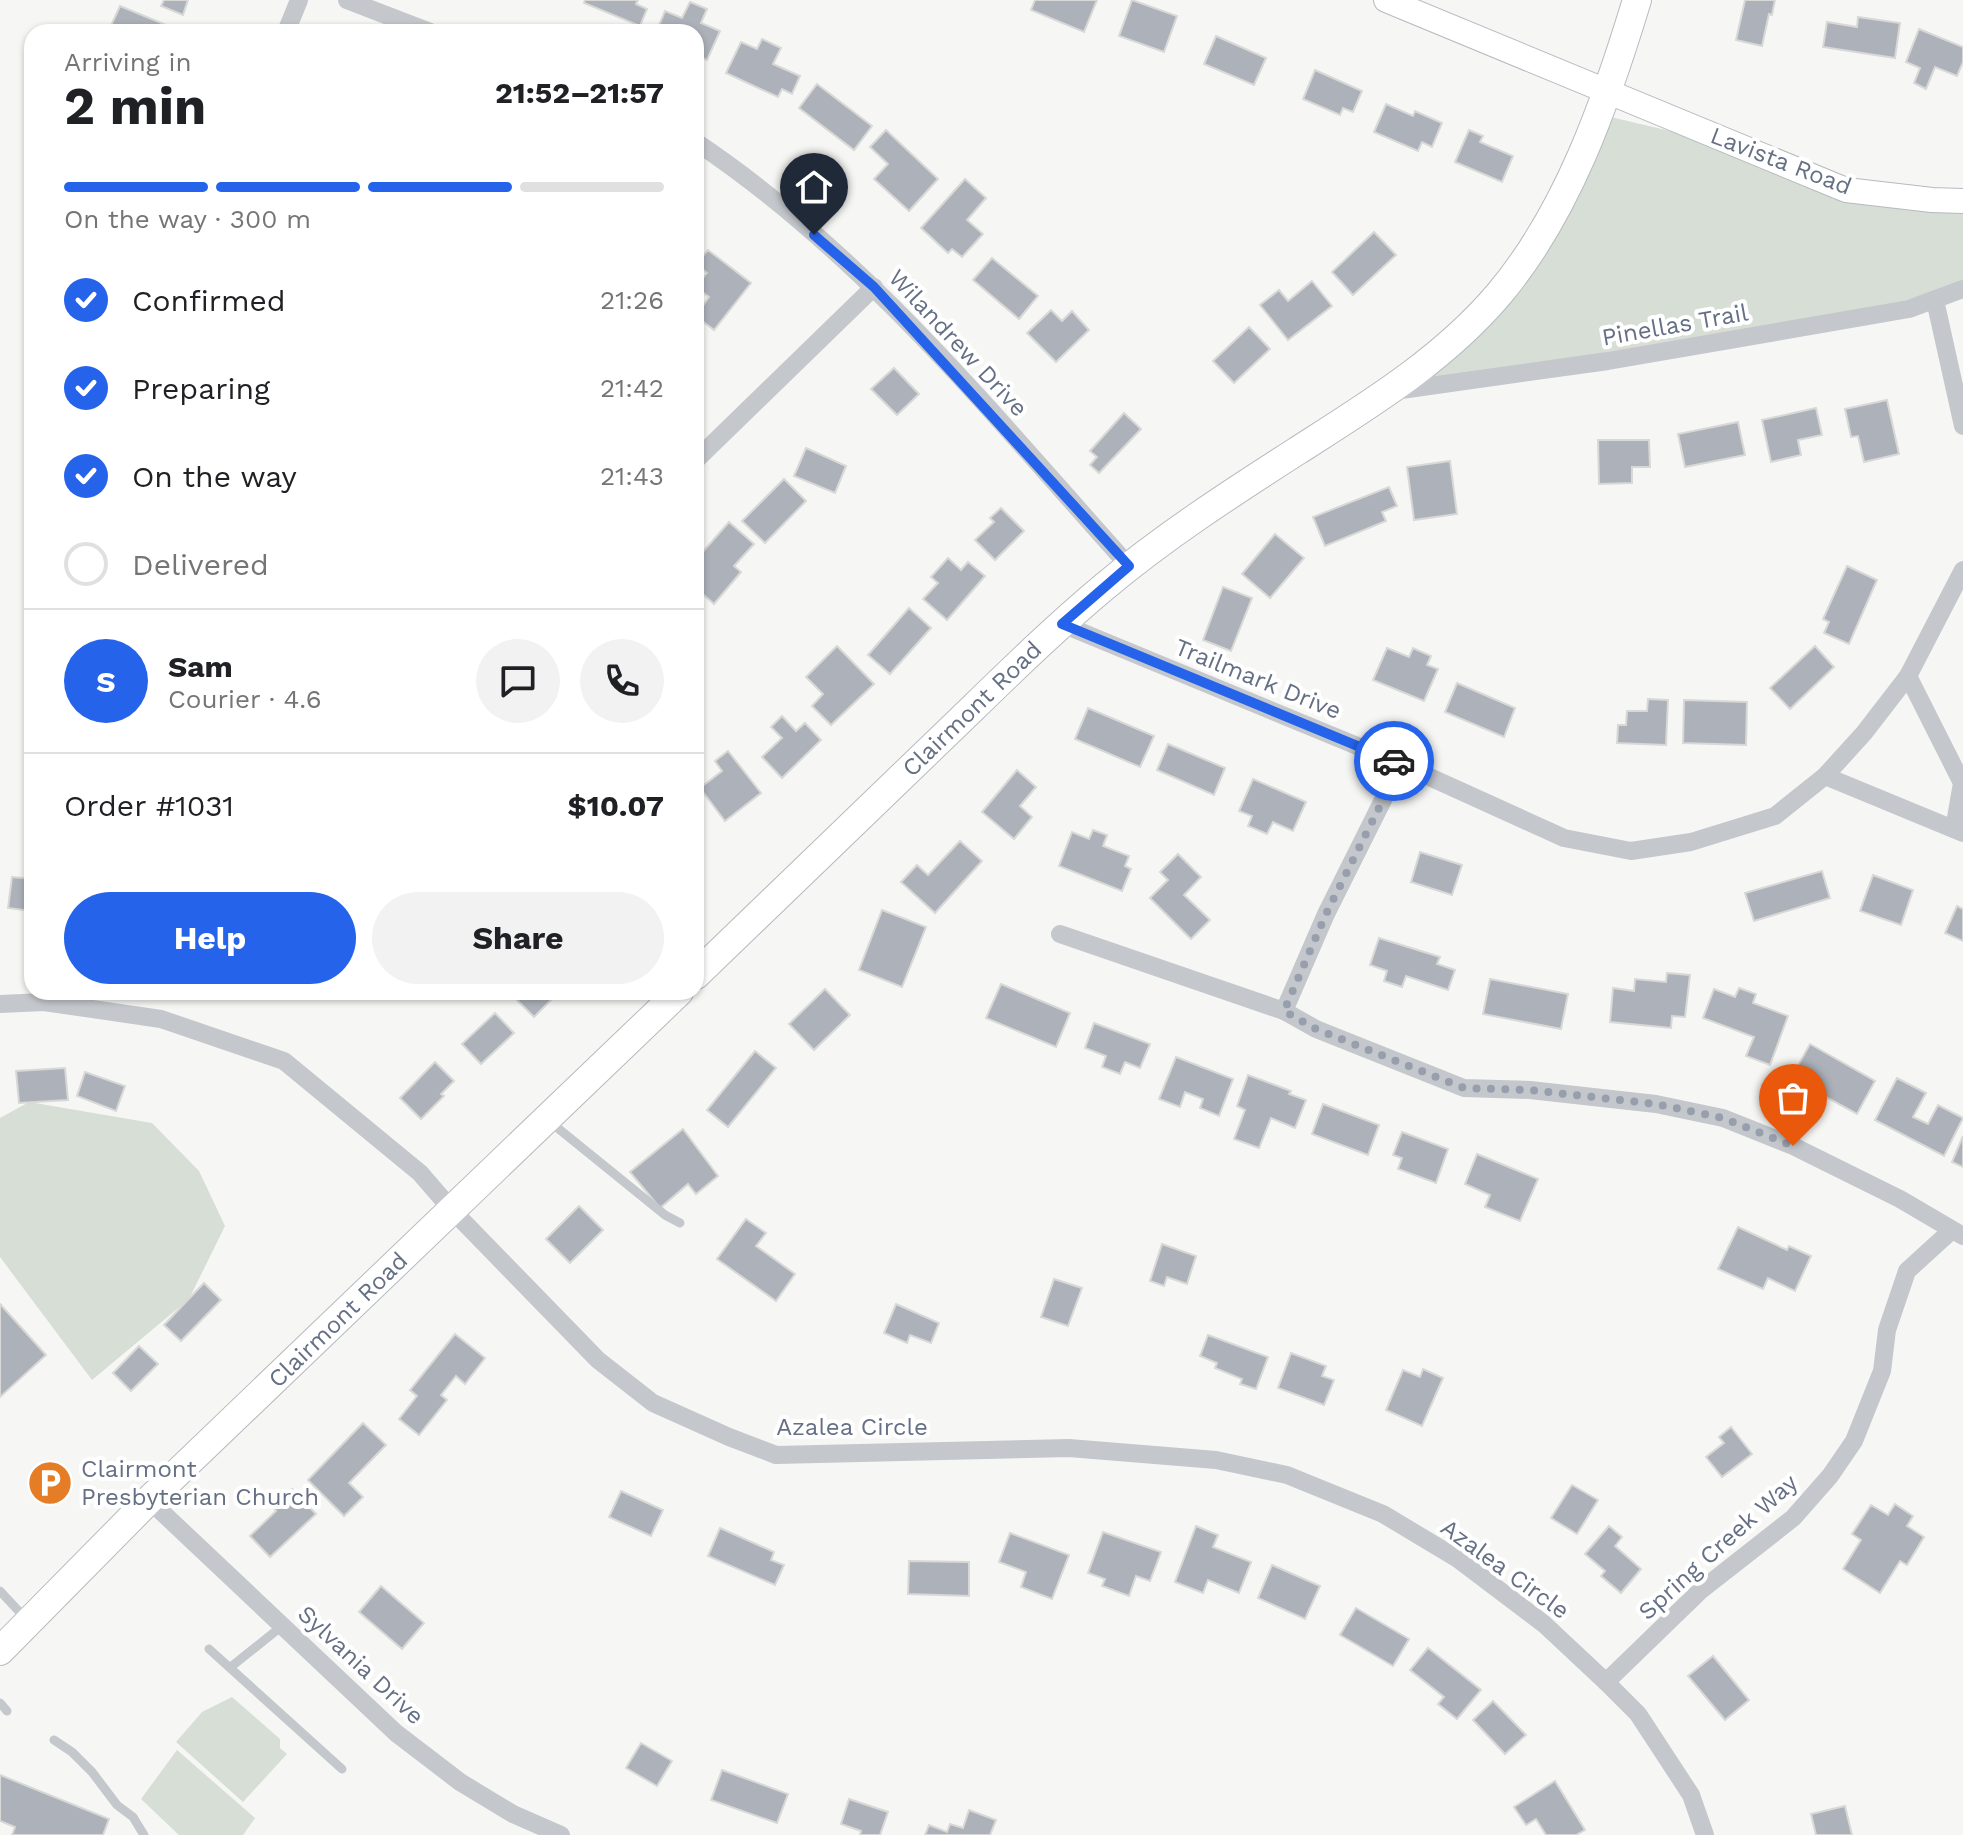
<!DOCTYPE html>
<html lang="en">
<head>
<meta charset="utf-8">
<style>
  :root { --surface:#fff; --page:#f2f2f2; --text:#202124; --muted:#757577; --line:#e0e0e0; --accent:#2563eb }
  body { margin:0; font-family:"Work Sans",sans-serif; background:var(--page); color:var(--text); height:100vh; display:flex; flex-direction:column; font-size:30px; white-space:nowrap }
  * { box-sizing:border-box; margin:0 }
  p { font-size:26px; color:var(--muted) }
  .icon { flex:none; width:44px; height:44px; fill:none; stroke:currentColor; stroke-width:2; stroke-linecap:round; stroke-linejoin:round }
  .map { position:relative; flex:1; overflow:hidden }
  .panel { position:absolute; left:24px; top:24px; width:680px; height:976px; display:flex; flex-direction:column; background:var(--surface); border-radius:24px; box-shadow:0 2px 6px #0004 }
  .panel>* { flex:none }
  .pin { position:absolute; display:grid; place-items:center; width:68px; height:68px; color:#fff; margin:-82px -34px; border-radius:50% 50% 50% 0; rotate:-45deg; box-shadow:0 0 8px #0007 }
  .pin .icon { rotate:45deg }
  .courier { position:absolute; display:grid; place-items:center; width:80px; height:80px; margin:-40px; border:6px solid #2563eb; border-radius:50%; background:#fff; color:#222; box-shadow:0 2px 10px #0007 }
  .head em { font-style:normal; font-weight:700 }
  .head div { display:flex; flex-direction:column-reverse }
  .head { display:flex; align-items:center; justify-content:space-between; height:136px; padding:0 40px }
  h1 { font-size:52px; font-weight:700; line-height:60px }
  .bar { display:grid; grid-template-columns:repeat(4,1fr); gap:12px 8px; align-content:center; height:96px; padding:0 40px }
  .bar i { height:10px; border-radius:6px; background:var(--line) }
  .bar .current { background:var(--accent) }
  .bar p { grid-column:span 4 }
  .line { display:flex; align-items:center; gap:20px; padding:0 40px; border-top:2px solid var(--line) }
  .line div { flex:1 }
  .round { display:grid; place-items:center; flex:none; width:84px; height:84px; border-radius:42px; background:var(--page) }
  ol { padding:0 40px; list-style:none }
  li { display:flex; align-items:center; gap:24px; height:88px }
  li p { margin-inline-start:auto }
  li .icon { padding:8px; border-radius:50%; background:var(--accent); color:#fff; stroke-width:4 }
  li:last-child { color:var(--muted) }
  li i { width:44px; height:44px; border:4px solid var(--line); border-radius:50% }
  .action { display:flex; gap:16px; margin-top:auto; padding:16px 40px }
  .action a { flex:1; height:92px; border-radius:48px; background:var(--accent); color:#fff; font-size:32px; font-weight:700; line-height:92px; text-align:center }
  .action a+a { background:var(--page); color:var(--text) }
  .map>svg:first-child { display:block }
  .green { fill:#d6ded5 }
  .building { fill:#adb2ba; stroke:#d8d8d6; stroke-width:2 }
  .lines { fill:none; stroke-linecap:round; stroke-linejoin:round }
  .secondary-casing { stroke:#b6bac0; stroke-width:26 }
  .primary-casing { stroke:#b7babf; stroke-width:30 }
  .service { stroke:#c4c7cb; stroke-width:9 }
  .minor { stroke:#c4c7cb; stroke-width:18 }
  .secondary { stroke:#fff; stroke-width:24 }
  .primary { stroke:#fff; stroke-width:28 }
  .done { stroke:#989fac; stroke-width:8; stroke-dasharray:0 14.4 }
  .route { stroke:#2563eb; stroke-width:10 }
  .labels { text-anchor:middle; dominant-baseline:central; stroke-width:8; stroke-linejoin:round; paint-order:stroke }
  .street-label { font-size:24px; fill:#667085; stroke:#fff }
  .poi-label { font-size:24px; fill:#667085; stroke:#fff; text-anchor:start }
</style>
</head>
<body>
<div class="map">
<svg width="1963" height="1835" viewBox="0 0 1963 1835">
  <rect width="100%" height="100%" fill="#f6f7f4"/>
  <g class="green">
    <path d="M1598,114L1755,151L1846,190L1963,201V289L1909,309L1429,379L1545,228Z"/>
    <path d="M29,1102L152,1123L199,1171L225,1226L189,1299L92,1380L0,1257V1118Z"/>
    <path d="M232,1697L280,1739V1748L287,1754L243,1802L176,1742L202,1712Z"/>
    <path d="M177,1750L255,1818L243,1835H179L141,1799Z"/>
  </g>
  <g class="building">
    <path d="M164,0H188L183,15L161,6Z"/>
    <path d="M585,0H638L636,4L647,9L640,26L584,3Z"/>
    <path d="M1035,0H1097L1084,32L1031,10Z"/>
    <path d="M1132,0L1177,16L1164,52L1119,36Z"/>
    <path d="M1745,0H1775L1772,15L1769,14L1762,46L1736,40Z"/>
    <path d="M690,2L707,9L701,23L720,31L707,60L696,55V32H656L665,11L682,18Z"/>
    <path d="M120,6L176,29L175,32L109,30Z"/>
    <path d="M1858,17L1900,23L1895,58L1823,47L1827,22L1857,27Z"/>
    <path d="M1919,29L1963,47V62L1957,76L1935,67L1926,89L1914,83L1920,68L1906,62Z"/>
    <path d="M1216,36L1266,58L1254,85L1204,64Z"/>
    <path d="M762,39L781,48L773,64L800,76L792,94L782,89L778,97L726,73L741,42L757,49Z"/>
    <path d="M1315,70L1362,91L1353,112L1343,108L1340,115L1303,99Z"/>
    <path d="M817,84L872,126L854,150L799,108Z"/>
    <path d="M1386,104L1413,116L1415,111L1442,123L1432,147L1422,142L1418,151L1374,132Z"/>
    <path d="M886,130L938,179L909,211L874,179L888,164L870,147Z"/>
    <path d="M1469,130L1483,136L1480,142L1513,156L1502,182L1455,162Z"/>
    <path d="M965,179L986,198L967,220L983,234L962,257L952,249L948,253L921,228Z"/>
    <path d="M1374,232L1396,255L1353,295L1332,272Z"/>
    <path d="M708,250L751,283L714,330L696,316L709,297L696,287L707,273L696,264Z"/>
    <path d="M992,258L1038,296L1019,319L973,280Z"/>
    <path d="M1312,281L1332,306L1288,340L1260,305L1279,290L1288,301Z"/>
    <path d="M1051,310L1062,321L1072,311L1089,330L1056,362L1027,333Z"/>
    <path d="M1249,327L1270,349L1234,383L1213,361Z"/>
    <path d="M894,368L919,394L897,415L871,389Z"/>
    <path d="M1887,400L1899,454L1864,462L1858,436L1851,437L1845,409Z"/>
    <path d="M1816,408L1822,435L1798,440L1801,455L1771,462L1762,420Z"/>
    <path d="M1124,413L1141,429L1099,473L1090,465L1097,457L1090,451Z"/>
    <path d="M1738,422L1745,455L1685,467L1678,434Z"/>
    <path d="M1598,440H1649L1650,467H1632V483L1599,484Z"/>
    <path d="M806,448L846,466L835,493L794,476Z"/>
    <path d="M1450,461L1457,514L1414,520L1407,467Z"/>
    <path d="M784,479L806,501L765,543L742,521Z"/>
    <path d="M1389,487L1397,506L1382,512L1386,521L1325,546L1313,517Z"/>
    <path d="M1001,508L1024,531L995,560L975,540L994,522L990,518Z"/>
    <path d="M729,522L754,544L734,566L741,572L714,604L696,588V564L702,557L700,555Z"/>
    <path d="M1275,534L1304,558L1270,598L1242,574Z"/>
    <path d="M948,558L961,570L968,562L985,576L947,620L923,599L938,583L931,577Z"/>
    <path d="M1847,566L1877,580L1849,644L1824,633L1829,622L1823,619Z"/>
    <path d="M1223,587L1252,598L1231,651L1203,640Z"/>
    <path d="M909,608L931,628L890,674L868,655Z"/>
    <path d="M837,646L874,684L831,725L812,706L823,694L806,677Z"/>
    <path d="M1815,646L1834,667L1790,709L1770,688Z"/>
    <path d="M1387,648L1409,657L1413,648L1431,656L1427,665L1438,669L1424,701L1373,680Z"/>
    <path d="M1457,683L1515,708L1504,737L1445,712Z"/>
    <path d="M1648,699L1668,700L1666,745L1617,743L1618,725H1626L1627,711H1647Z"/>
    <path d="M1684,700L1747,702L1746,745L1683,743Z"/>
    <path d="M1088,708L1154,736L1140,767L1075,739Z"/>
    <path d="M782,716L796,731L805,723L821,740L782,778L762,757L782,738L771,727Z"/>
    <path d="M1168,744L1225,768L1214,795L1157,770Z"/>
    <path d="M728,751L761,793L725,821L700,788L722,771L715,761Z"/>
    <path d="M1017,770L1036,787L1020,806L1032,817L1014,839L982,812Z"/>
    <path d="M1253,779L1306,802L1293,831L1273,822L1267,834L1248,826L1252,816L1239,811Z"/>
    <path d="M1093,830L1107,835L1103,846L1129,856L1125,866L1131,869L1122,891L1059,866L1072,832L1089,839Z"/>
    <path d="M960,841L982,861L935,913L901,882L917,865L928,875Z"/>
    <path d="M1420,852L1462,865L1452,895L1411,882Z"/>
    <path d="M1178,854L1201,877L1184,895L1210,920L1191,939L1150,898L1168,880L1160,872Z"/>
    <path d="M1822,871L1830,898L1754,921L1745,893Z"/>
    <path d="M1873,875L1913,890L1901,925L1860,911Z"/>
    <path d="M12,877L32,879V911L8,908Z"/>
    <path d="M1957,906L1963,909V941L1945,933Z"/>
    <path d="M882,910L926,927L902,987L859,970Z"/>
    <path d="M1379,938L1440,957L1437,964L1455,970L1448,990L1406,976L1402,987L1384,981L1387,971L1370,965Z"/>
    <path d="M1667,973L1690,975L1685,1017L1672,1016L1671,1028L1610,1022L1613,988L1634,991L1635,979L1666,982Z"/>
    <path d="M1490,979L1568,994L1561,1029L1483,1014Z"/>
    <path d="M1001,984L1070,1013L1056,1047L986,1018Z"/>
    <path d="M1739,988L1756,994L1753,1003L1788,1016L1770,1065L1746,1056L1754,1037L1703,1018L1714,989L1735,997Z"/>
    <path d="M825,989L850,1015L814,1050L789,1024Z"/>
    <path d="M518,992H559L534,1017L513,996Z"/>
    <path d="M495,1013L514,1033L481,1064L462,1044Z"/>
    <path d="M1094,1023L1150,1044L1140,1068L1125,1062L1120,1074L1102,1067L1106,1056L1085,1048Z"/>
    <path d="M1810,1044L1875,1081L1857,1114L1791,1078Z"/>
    <path d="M755,1051L776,1068L728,1127L707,1110Z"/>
    <path d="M1176,1057L1233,1079L1219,1116L1200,1108L1203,1099L1185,1092L1180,1107L1159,1099Z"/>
    <path d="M435,1062L454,1081L441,1094L444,1096L421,1119L400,1098Z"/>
    <path d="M65,1068L68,1100L19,1103L16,1071Z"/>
    <path d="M85,1072L125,1086L116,1111L77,1096Z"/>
    <path d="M1248,1075L1291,1091L1289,1094L1306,1100L1295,1128L1271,1118L1259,1148L1234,1139L1245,1110L1237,1106Z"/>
    <path d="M1897,1078L1926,1093L1913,1117L1928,1124L1938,1105L1963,1118L1944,1156L1875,1120Z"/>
    <path d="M1323,1104L1379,1125L1368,1155L1312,1134Z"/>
    <path d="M683,1129L718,1176L696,1194L688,1184L660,1208L630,1172Z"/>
    <path d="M1402,1132L1448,1149L1436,1183L1398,1169L1402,1158L1393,1155Z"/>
    <path d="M1963,1136V1167L1952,1162Z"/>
    <path d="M1477,1154L1538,1179L1520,1221L1485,1207L1490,1195L1465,1184Z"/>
    <path d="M579,1206L603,1230L570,1263L546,1239Z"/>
    <path d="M746,1219L766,1233L756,1246L795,1274L776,1301L717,1259Z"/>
    <path d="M1738,1227L1787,1250L1789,1246L1811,1256L1795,1291L1768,1278L1763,1289L1718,1269Z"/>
    <path d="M1162,1244L1196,1256L1187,1284L1167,1277L1164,1286L1150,1281Z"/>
    <path d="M1054,1279L1082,1288L1068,1326L1041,1317Z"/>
    <path d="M204,1283L221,1300L181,1341L164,1325Z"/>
    <path d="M0,1304L46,1355L0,1397Z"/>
    <path d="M896,1304L939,1323L931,1343L910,1335L907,1343L884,1333Z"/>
    <path d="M455,1334L485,1358L465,1384L456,1376L441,1395L447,1400L419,1435L399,1419L417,1396L410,1390Z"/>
    <path d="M1208,1335L1268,1357L1256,1389L1240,1384L1242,1379L1215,1368L1217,1363L1200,1356Z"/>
    <path d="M139,1346L158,1364L131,1391L113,1373Z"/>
    <path d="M1291,1353L1326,1366L1322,1376L1334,1380L1324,1405L1278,1388Z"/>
    <path d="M1423,1369L1443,1378L1422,1426L1386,1410L1403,1370L1420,1377Z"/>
    <path d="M363,1423L386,1445L349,1483L363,1497L344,1516L308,1480Z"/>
    <path d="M1731,1427L1752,1454L1722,1477L1706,1457L1724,1443L1719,1437Z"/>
    <path d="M1572,1485L1598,1500L1577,1534L1551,1518Z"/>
    <path d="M292,1489L316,1514L270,1557L250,1536L276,1511L273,1507Z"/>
    <path d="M621,1491L663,1510L651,1536L609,1517Z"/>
    <path d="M1895,1504L1913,1516L1907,1526L1924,1537L1907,1565L1900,1561L1880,1593L1843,1569L1861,1540L1852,1534L1871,1505L1888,1515Z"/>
    <path d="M1196,1526L1218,1535L1213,1547L1251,1562L1239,1593L1208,1580L1203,1593L1175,1582Z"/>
    <path d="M1609,1526L1622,1537L1615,1546L1641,1569L1621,1593L1601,1576L1605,1571L1585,1554Z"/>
    <path d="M720,1528L774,1552L771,1560L784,1565L775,1585L708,1556Z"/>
    <path d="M1103,1532L1161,1552L1150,1581L1136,1576L1129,1596L1102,1586L1105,1579L1088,1573Z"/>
    <path d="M1010,1533L1069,1555L1052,1599L1021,1587L1026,1572L999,1562Z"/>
    <path d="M909,1561L969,1562V1596L908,1594Z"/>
    <path d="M1272,1565L1320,1586L1305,1619L1258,1598Z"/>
    <path d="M381,1586L424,1623L402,1649L359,1612Z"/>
    <path d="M1356,1608L1409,1639L1393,1666L1340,1635Z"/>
    <path d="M1428,1648L1481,1690L1457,1719L1438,1704L1444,1697L1410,1670Z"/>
    <path d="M1713,1656L1749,1700L1725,1720L1688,1676Z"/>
    <path d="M1493,1701L1526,1735L1505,1754L1473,1720Z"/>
    <path d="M641,1743L672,1761L657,1786L626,1768Z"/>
    <path d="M722,1770L788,1794L777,1823L711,1800Z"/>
    <path d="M0,1775L109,1819L103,1835H12L15,1827L0,1821Z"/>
    <path d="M1555,1781L1585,1830L1576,1835H1546L1536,1819L1526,1825L1514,1807Z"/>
    <path d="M849,1799L888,1812L880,1835H860L861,1831L841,1824Z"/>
    <path d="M1845,1806L1852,1835H1816L1811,1814Z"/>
    <path d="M969,1810L996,1820L990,1835H925L929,1825L947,1832L950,1824L963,1828Z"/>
  </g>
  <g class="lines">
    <g class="secondary-casing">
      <path id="secondary" d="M1386,0L1846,190L1932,200L1963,201"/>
    </g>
    <g class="primary-casing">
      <g id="primary">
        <path d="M696,975C779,894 863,814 946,734C998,684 1049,633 1104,587C1165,536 1230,494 1297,451C1369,405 1443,360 1499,294C1568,212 1606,102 1637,0"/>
        <path d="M0,1651L149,1500L679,992"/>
      </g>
    </g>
    <g class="service">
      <path d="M549,1121L665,1215L680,1223"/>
      <path d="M0,1591L26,1619"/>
      <path d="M209,1649L342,1769"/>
      <path d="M232,1666L282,1626"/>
      <path d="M0,1703L7,1711"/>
      <path d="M54,1740L72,1752L92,1772L117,1805L133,1817L144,1835"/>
    </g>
    <g class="minor">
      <path d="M347,0L430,32"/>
      <path d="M286,32L299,0"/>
      <path d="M696,142C865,255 994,416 1129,566"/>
      <path d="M1935,300L1963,426"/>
      <path d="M1394,391L1608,361L1909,309L1963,289"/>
      <path d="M696,460L874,287"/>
      <path d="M1062,624L1401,764L1564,838L1631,851L1691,842L1775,816L1825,776L1864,733L1908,676L1963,570"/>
      <path d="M1908,676L1962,783L1954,829"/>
      <path d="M1825,776L1963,833"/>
      <path d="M1060,934L1284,1011L1316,1029L1464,1088L1530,1090L1656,1104L1723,1118L1793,1146L1900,1199L1963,1236"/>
      <path d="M0,1004L44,1002L161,1019L284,1061L420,1173L452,1210L598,1360L653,1403L729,1437L776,1455L1069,1448L1216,1460L1287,1475L1383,1514L1458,1559L1544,1624L1606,1682L1638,1714L1691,1795L1705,1835"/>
      <path d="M1284,1011L1326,914L1401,764"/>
      <path d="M149,1500L396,1733L460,1782L513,1814L561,1835"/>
      <path d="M1606,1682L1700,1591L1793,1518L1830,1476L1854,1441L1882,1371L1887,1330L1907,1271L1952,1230"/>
    </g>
    <use href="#secondary" class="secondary"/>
    <use href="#primary" class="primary"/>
  </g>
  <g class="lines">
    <path class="done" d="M1394,761L1401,764L1326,914L1284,1011L1316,1029L1464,1088L1530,1090L1656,1104L1723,1118L1793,1146"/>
    <path class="route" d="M814,235L874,287L1129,566L1062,624L1394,761"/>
  </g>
  <defs>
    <g id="parking-disc" transform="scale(2.3)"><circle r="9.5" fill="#e57d26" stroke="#fff"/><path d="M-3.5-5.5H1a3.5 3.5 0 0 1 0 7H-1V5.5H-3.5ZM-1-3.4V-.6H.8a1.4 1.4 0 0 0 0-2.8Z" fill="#fff"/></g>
  </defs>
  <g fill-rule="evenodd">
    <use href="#parking-disc" x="50" y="1483"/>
  </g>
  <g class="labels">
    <g class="street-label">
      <text transform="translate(1781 161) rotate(21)">Lavista Road</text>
      <text transform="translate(1675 325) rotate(-10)">Pinellas Trail</text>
      <text transform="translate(958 343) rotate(47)">Wilandrew Drive</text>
      <text transform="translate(1258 679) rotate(22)">Trailmark Drive</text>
      <text transform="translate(972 709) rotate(-44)">Clairmont Road</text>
      <text transform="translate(338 1320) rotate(-44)">Clairmont Road</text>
      <text x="852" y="1427">Azalea Circle</text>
      <text transform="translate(1718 1547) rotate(-42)">Spring Creek Way</text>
      <text transform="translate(1505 1569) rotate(36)">Azalea Circle</text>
      <text transform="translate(361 1665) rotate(43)">Sylvania Drive</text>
    </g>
    <g class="poi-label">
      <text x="81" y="1469">Clairmont<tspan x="81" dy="28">Presbyterian Church</tspan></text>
    </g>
  </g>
</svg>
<div class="pin" style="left:1793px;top:1146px;background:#ea580c"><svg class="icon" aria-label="bag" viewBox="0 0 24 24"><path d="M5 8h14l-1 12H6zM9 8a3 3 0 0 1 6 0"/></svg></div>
<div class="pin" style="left:814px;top:235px;background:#1f2937"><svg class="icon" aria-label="home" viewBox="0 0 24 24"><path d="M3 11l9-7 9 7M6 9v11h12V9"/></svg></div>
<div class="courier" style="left:1394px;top:761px"><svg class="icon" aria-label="car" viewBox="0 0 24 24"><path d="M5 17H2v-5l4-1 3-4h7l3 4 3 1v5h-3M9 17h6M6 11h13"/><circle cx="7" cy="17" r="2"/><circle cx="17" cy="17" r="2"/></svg></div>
<section class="panel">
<div class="head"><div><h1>2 min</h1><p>Arriving in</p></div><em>21:52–21:57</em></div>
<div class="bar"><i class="current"></i><i class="current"></i><i class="current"></i><i></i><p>On the way · 300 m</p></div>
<ol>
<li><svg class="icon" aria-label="check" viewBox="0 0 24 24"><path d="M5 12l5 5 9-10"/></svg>Confirmed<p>21:26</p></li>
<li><svg class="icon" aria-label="check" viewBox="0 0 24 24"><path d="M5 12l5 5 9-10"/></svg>Preparing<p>21:42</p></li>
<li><svg class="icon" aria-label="check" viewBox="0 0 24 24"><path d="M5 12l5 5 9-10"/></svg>On the way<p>21:43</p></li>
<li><i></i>Delivered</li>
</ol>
<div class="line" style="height:144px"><b class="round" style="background:var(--accent);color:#fff">S</b><div><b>Sam</b><p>Courier · 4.6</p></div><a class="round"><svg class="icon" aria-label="chat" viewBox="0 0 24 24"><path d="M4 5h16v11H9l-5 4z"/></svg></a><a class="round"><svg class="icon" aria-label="phone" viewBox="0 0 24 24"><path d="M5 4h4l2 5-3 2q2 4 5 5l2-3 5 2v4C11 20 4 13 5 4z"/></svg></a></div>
<div class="line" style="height:104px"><div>Order #1031</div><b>$10.07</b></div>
<div class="action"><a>Help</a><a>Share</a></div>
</section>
</div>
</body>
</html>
